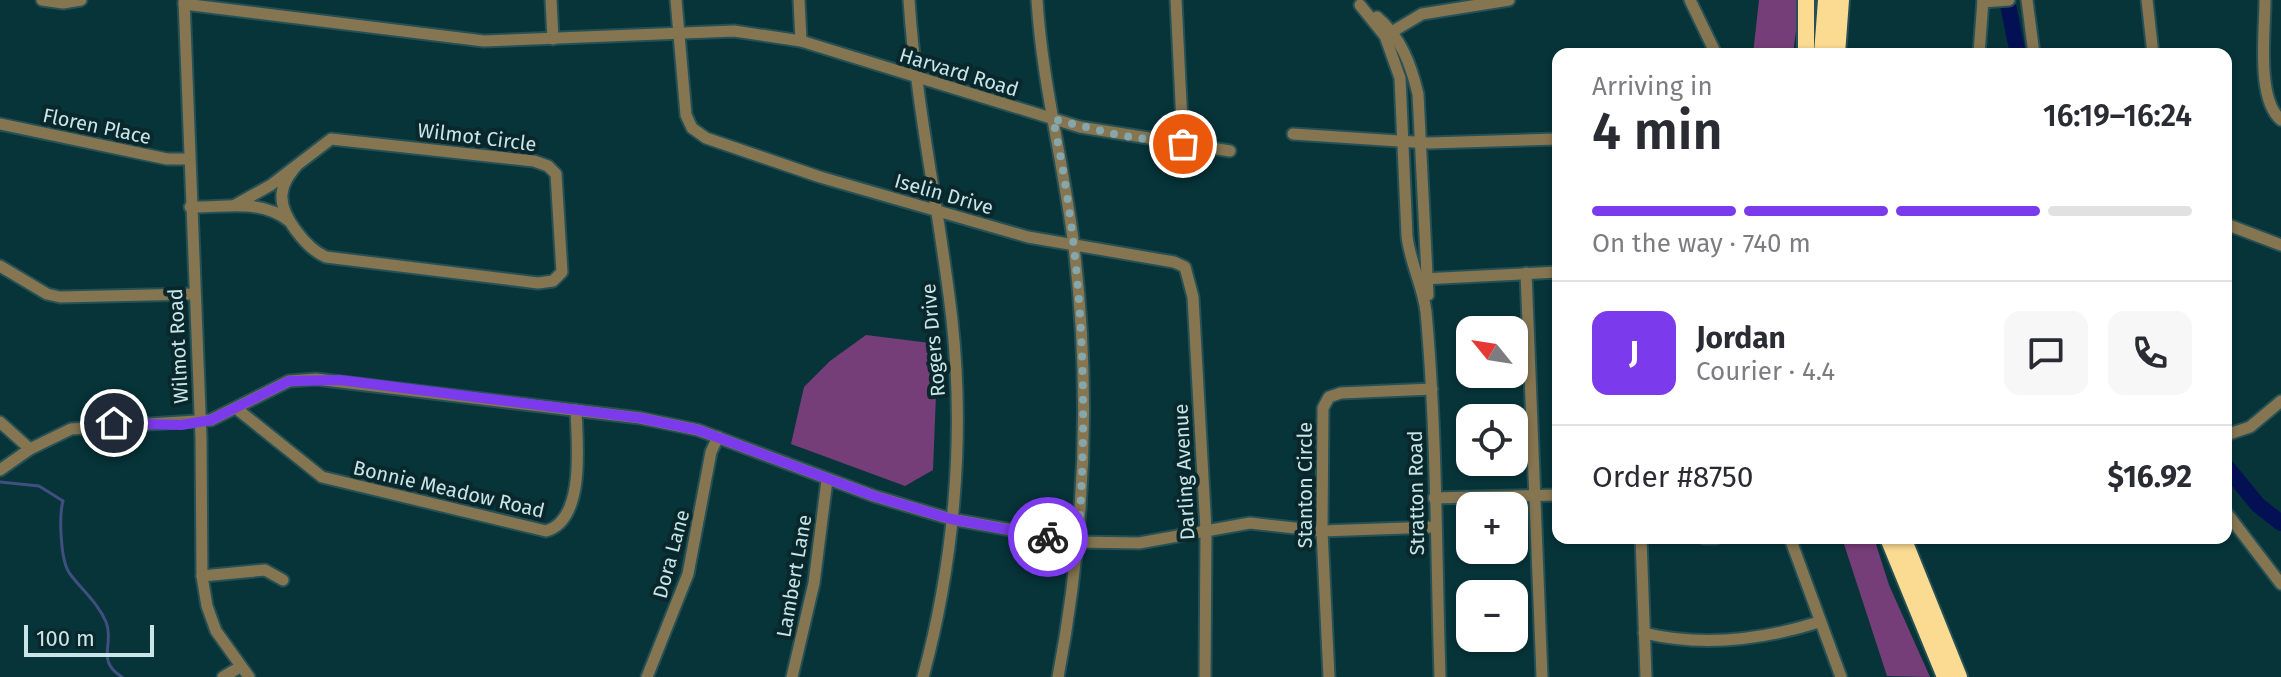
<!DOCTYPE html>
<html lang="en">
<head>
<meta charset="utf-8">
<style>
  :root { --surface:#fff; --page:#f7f7f7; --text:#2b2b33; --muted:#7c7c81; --line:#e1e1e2; --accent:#7c3aed }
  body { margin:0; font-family:"Fira Sans",sans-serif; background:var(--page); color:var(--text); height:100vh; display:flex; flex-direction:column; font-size:30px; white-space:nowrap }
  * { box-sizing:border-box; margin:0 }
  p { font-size:26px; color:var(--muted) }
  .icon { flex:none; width:44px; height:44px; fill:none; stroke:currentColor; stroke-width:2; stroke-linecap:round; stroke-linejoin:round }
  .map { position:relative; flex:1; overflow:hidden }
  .panel { position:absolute; left:1552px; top:48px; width:680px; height:496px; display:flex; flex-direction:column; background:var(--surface); border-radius:16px; box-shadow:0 2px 6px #0004 }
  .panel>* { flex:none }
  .needle { width:52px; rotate:300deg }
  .tools { position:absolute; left:1456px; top:316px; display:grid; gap:16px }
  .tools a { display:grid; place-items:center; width:72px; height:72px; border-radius:16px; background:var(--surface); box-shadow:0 2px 6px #0004; font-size:40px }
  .scale { position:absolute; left:24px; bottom:20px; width:130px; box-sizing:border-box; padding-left:8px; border:4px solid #c9e5e8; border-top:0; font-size:22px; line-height:28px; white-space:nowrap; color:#c9e5e8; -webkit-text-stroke:6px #0a282c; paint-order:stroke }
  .pin { position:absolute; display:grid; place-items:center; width:68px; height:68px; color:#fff; margin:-34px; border:4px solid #fff; border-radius:50%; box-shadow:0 2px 8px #0007 }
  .courier { position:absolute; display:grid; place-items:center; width:80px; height:80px; margin:-40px; border:6px solid #7c3aed; border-radius:50%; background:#fff; color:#222; box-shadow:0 2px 10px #0007 }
  .overview em { font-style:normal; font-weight:600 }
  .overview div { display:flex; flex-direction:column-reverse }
  .overview { display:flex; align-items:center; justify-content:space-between; height:136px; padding:0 40px }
  h1 { font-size:52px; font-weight:600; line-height:60px }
  .bar { display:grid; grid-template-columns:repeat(4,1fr); gap:12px 8px; align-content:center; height:96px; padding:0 40px }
  .bar i { height:10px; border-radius:6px; background:var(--line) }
  .bar .selected { background:var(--accent) }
  .bar p { grid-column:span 4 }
  .line { display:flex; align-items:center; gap:20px; padding:0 40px; border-top:2px solid var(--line) }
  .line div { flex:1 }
  .round { display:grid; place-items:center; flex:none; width:84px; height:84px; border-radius:16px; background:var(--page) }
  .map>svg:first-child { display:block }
  .green { fill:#763e78 }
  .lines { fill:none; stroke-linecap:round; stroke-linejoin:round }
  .stream { stroke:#3f5080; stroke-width:3 }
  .river { stroke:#041054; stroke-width:16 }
  .minor-casing { stroke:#255055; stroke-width:15 }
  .highway-casing { stroke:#255055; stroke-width:20 }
  .minor { stroke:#857551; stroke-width:11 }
  .highway { stroke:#fbda92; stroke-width:16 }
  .done { stroke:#85a7ab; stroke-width:8; stroke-dasharray:0 14.4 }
  .route { stroke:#7c3aed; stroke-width:10 }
  .labels { text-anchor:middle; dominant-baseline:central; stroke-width:8; stroke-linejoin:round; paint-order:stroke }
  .street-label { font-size:20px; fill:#c9e5e8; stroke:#0a282c }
</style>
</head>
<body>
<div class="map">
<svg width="2281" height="677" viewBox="0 0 2281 677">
  <rect width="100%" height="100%" fill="#063439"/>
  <g class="green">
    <path d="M1759,0H1800L1793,54H1753Z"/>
    <path d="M866,335L938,344L933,470L905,486L791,444L804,387L830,361Z"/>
    <path d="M1842,538H1874L1889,585L1930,677L1887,676Z"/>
  </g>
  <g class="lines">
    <path class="stream" d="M0,482L39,486L63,501C59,515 60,561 70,574C82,590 98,603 106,622C115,644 95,660 122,677"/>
    <g class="river">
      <path d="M2007,0L2018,54"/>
      <path d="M2226,466L2258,505L2281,523"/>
    </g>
    <g class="minor-casing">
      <g id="minor">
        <path d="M42,0L63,3L81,0"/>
        <path d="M184,0L201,438L202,576L207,606L216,631L249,677"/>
        <path d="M551,0L553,39"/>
        <path d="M676,0L686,115L692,128L706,138L820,177L1028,237L1174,262L1185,267L1193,297L1206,531L1205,677"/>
        <path d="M799,0L801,41"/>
        <path d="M909,0C916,108 940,213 952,320C965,438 954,563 923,677"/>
        <path d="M1037,0C1042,83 1064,164 1074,247C1091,391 1085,535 1058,677"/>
        <path d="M1176,0L1183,144"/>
        <path d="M1690,0L1716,54"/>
        <path d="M2027,0L2034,54"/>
        <path d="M2147,0L2153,54"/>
        <path d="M2265,0C2265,32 2256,99 2281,120"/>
        <path d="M1983,2L2009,0"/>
        <path d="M184,4L484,41L734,31L801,41L1080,127L1230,151"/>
        <path d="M1360,5L1385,36L1400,78L1407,236C1410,263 1423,286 1426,312C1437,433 1436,556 1440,677"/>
        <path d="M1377,17C1401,37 1411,65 1418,94L1428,295"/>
        <path d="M1385,36L1422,14L1509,0"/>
        <path d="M1979,54L1983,0"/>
        <path d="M0,124L167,159H188"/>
        <path d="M1293,134L1429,143L1558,139"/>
        <path d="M235,205L271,185L331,139L534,161L548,166L556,174L562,272L553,281L538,283L326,257C307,249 280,216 282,194C283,182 290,174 297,165"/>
        <path d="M190,207C224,208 260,198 289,221"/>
        <path d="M2226,224L2281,245"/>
        <path d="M0,266L47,294L60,297L194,294"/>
        <path d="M1526,273L1542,677"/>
        <path d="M1422,279L1558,272"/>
        <path d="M237,409L322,477L546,531C586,520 577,441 576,410"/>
        <path d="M0,422L30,449"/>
        <path d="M2226,435L2250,427L2281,401"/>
        <path d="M0,470L30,449L71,429L211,420L289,381L316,379L640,418L698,430L874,496L951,519L1078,542L1139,543L1250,523L1322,531L1434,527"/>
        <path d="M1434,498L1558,495"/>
        <path d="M2226,512L2281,584"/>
        <path d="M1641,538L1646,677"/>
        <path d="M1704,538H1716"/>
        <path d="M1790,538L1841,677"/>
        <path d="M202,576L265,570L283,580"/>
        <path d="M1644,633C1702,647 1762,640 1819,622"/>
        <path d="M223,677L240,667"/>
        <path d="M647,677L688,574L711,452L718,437"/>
        <path d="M792,677L814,583L827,480"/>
        <path d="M1329,677L1322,531L1323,408L1329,397L1341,393L1432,389"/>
      </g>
    </g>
    <g class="highway-casing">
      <g id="highway">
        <path d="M1806,0V54"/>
        <path d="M1822,54L1826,0"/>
        <path d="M1837,54L1841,0"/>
        <path d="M1888,538L1945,677"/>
        <path d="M1903,538L1959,677"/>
      </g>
    </g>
    <use href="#minor" class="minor"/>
    <use href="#highway" class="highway"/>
  </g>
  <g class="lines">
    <path class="done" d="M1048,537L1078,542C1089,401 1083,259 1053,119L1118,135L1183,144"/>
    <path class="route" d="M114,423L181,425L211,420L289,381L340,380L640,418L698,430L874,496L951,519L1048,537"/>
  </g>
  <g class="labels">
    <g class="street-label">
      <text transform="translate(959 72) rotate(17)">Harvard Road</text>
      <text transform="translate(97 126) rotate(12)">Floren Place</text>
      <text transform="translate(477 137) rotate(7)">Wilmot Circle</text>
      <text transform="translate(944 194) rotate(16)">Iselin Drive</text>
      <text transform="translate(933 340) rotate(-95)">Rogers Drive</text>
      <text transform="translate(178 346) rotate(-93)">Wilmot Road</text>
      <text transform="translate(1184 472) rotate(-93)">Darling Avenue</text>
      <text transform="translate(1305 485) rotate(-90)">Stanton Circle</text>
      <text transform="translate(449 489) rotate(13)">Bonnie Meadow Road</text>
      <text transform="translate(1416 493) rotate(-91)">Stratton Road</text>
      <text transform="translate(671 554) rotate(-75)">Dora Lane</text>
      <text transform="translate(794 576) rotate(-80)">Lambert Lane</text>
    </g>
  </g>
</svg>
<div class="tools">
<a><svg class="needle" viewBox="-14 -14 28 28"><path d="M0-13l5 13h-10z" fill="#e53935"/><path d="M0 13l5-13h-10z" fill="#7c7c81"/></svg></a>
<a><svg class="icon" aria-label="locate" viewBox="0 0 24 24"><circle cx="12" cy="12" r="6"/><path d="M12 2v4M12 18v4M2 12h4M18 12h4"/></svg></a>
<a>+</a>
<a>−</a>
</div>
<div class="scale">100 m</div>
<div class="pin" style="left:1183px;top:144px;background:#ea580c"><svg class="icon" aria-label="bag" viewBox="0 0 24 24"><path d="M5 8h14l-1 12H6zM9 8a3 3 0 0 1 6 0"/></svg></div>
<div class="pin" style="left:114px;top:423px;background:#1f2937"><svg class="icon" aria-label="home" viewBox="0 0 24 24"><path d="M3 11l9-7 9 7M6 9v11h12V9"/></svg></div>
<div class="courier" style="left:1048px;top:537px"><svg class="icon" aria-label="bike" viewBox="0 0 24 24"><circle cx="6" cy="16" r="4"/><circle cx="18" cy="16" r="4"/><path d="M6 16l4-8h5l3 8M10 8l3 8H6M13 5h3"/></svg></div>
<section class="panel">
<div class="overview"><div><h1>4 min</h1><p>Arriving in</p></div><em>16:19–16:24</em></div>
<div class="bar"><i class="selected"></i><i class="selected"></i><i class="selected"></i><i></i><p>On the way · 740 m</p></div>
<div class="line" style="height:144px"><b class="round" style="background:var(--accent);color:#fff">J</b><div><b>Jordan</b><p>Courier · 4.4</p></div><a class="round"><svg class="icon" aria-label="chat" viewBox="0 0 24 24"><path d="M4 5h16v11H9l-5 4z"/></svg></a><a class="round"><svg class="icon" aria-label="phone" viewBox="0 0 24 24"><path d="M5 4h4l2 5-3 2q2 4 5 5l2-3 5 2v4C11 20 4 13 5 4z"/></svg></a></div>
<div class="line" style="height:104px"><div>Order #8750</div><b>$16.92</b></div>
</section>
</div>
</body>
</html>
